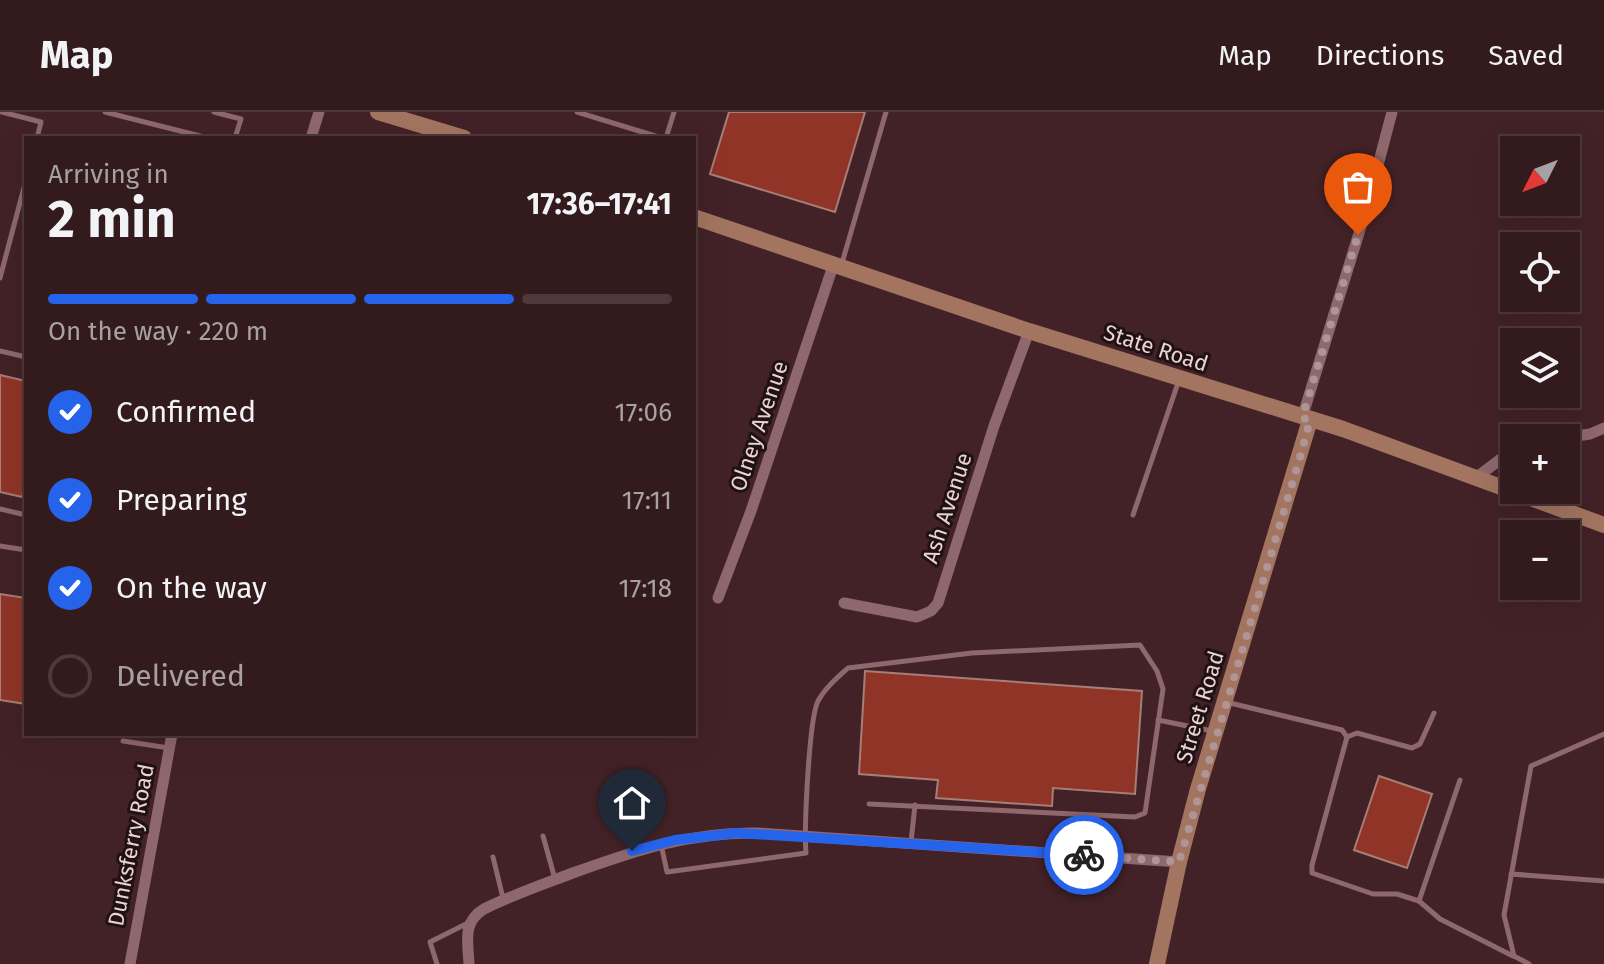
<!DOCTYPE html>
<html lang="en">
<head>
<meta charset="utf-8">
<style>
  :root { --surface:#321a1d; --page:#3a2326; --text:#f1f3f6; --muted:#a8a1a4; --line:#4d383b; --accent:#2563eb }
  body { margin:0; font-family:"Fira Sans",sans-serif; background:var(--page); color:var(--text); height:100vh; display:flex; flex-direction:column; font-size:30px; white-space:nowrap }
  * { box-sizing:border-box; margin:0 }
  p { font-size:26px; color:var(--muted) }
  .icon { flex:none; width:44px; height:44px; fill:none; stroke:currentColor; stroke-width:2; stroke-linecap:round; stroke-linejoin:round }
  .map { position:relative; flex:1; overflow:hidden }
  .panel { position:absolute; left:24px; top:24px; width:672px; height:600px; display:flex; flex-direction:column; background:var(--surface); border-radius:0px; box-shadow:0 8px 32px #0002,0 0 0 2px var(--line) }
  .panel>* { flex:none }
  .needle { width:52px; rotate:228deg }
  .fabs { position:absolute; left:1500px; top:24px; display:grid; gap:16px }
  .fabs a { display:grid; place-items:center; width:80px; height:80px; border-radius:0px; background:var(--surface); box-shadow:0 8px 32px #0002,0 0 0 2px var(--line); font-size:40px }
  .pin { position:absolute; display:grid; place-items:center; width:68px; height:68px; color:#fff; margin:-82px -34px; border-radius:50% 50% 50% 0; rotate:-45deg; box-shadow:0 0 8px #0007 }
  .pin .icon { rotate:45deg }
  .courier { position:absolute; display:grid; place-items:center; width:80px; height:80px; margin:-40px; border:6px solid #2563eb; border-radius:50%; background:#fff; color:#222; box-shadow:0 2px 10px #0007 }
  .overview em { font-style:normal; font-weight:700 }
  .overview div { display:flex; flex-direction:column-reverse }
  .overview { display:flex; align-items:center; justify-content:space-between; height:136px; padding:0 24px }
  h1 { font-size:52px; font-weight:700; line-height:60px }
  .bar { display:grid; grid-template-columns:repeat(4,1fr); gap:12px 8px; align-content:center; height:96px; padding:0 24px }
  .bar i { height:10px; border-radius:6px; background:var(--line) }
  .bar .selected { background:var(--accent) }
  .bar p { grid-column:span 4 }
  ol { padding:0 24px; list-style:none }
  li { display:flex; align-items:center; gap:24px; height:88px }
  li p { margin-inline-start:auto }
  li .icon { padding:8px; border-radius:50%; background:var(--accent); color:#fff; stroke-width:4 }
  li:last-child { color:var(--muted) }
  li i { width:44px; height:44px; border:4px solid var(--line); border-radius:50% }
  header { display:flex; align-items:center; gap:48px; box-sizing:border-box; height:112px; padding:0 40px; background:var(--surface); border-bottom:2px solid var(--line) }
  header strong { font-size:38px }
  nav { display:flex; gap:44px; margin-inline-start:auto; font-size:28px }
  .map>svg:first-child { display:block }
  .building { fill:#903427; stroke:#a57e77; stroke-width:2 }
  .lines { fill:none; stroke-linecap:round; stroke-linejoin:round }
  .lane { stroke:#8f686d; stroke-width:5 }
  .street { stroke:#8f686d; stroke-width:11 }
  .secondary { stroke:#a37560; stroke-width:16 }
  .done { stroke:#af9598; stroke-width:8; stroke-dasharray:0 14.4 }
  .route { stroke:#2563eb; stroke-width:10 }
  .labels { text-anchor:middle; dominant-baseline:central; stroke-width:6; stroke-linejoin:round; paint-order:stroke }
  .street-label { font-size:22px; fill:#e9d3d5; stroke:#201113 }
</style>
</head>
<body>
<header>
<strong>Map</strong>
<nav><a>Map</a><a>Directions</a><a>Saved</a></nav>
</header>
<div class="map">
<svg width="1604" height="852" viewBox="0 0 1604 852">
  <rect width="100%" height="100%" fill="#432227"/>
  <g class="building">
    <path d="M729,0H865L835,100L710,62Z"/>
    <path d="M0,263L26,269V367L22,385L0,380Z"/>
    <path d="M0,482L26,486V592L0,588Z"/>
    <path d="M865,559L1142,579L1135,682L1053,676L1052,694L936,686L938,668L859,662Z"/>
    <path d="M1379,664L1432,682L1407,756L1354,738Z"/>
  </g>
  <g class="lines">
    <g class="lane">
      <path d="M2,0L41,10L37,26"/>
      <path d="M105,0L208,26"/>
      <path d="M214,0L241,7L235,26"/>
      <path d="M577,0L662,26"/>
      <path d="M666,26L674,0"/>
      <path d="M842,151L886,0"/>
      <path d="M0,166L26,68"/>
      <path d="M0,239L26,245"/>
      <path d="M0,397L26,403"/>
      <path d="M1133,403L1179,268"/>
      <path d="M0,434L26,438"/>
      <path d="M1226,590L1342,618L1347,625L1312,753V761L1373,782H1397L1419,789L1460,668"/>
      <path d="M1158,608L1212,619"/>
      <path d="M1347,625L1357,621L1412,636L1420,632L1434,601"/>
      <path d="M123,629L169,636"/>
      <path d="M543,724L555,767"/>
      <path d="M911,730L915,693"/>
      <path d="M661,732L667,760L806,741C804,716 809,607 818,589C825,576 837,566 848,556L972,541L1140,533L1157,559L1163,577L1145,701L1135,705L869,692"/>
      <path d="M493,745L503,786"/>
      <path d="M1511,762L1604,769"/>
      <path d="M1419,789L1440,807L1513,844"/>
      <path d="M437,852L430,830L468,811"/>
      <path d="M1529,852L1514,844L1504,803L1531,654L1604,622"/>
    </g>
    <g class="street">
      <path d="M311,26L319,0"/>
      <path d="M1302,306L1367,95L1392,0"/>
      <path d="M1564,326L1590,322L1604,316"/>
      <path d="M1477,365L1514,337"/>
      <path d="M718,486L751,399L833,154"/>
      <path d="M844,491L917,505L931,499L938,491L994,314L1029,219"/>
      <path d="M130,852L172,622"/>
      <path d="M469,852C468,830 462,810 484,797C512,783 541,773 570,762C634,739 688,720 757,721L1179,750"/>
    </g>
    <g class="secondary">
      <path d="M378,0L464,26"/>
      <path d="M694,105L1029,219L1343,317L1604,413"/>
      <path d="M1157,852L1179,750L1198,677L1310,308"/>
    </g>
  </g>
  <g class="lines">
    <path class="done" d="M1084,743L1179,750L1301,342L1310,308L1302,306L1358,123"/>
    <path class="route" d="M632,739L675,728L737,721L1084,743"/>
  </g>
  <g class="labels">
    <g class="street-label">
      <text transform="translate(1156 236) rotate(18)">State Road</text>
      <text transform="translate(759 314) rotate(-71)">Olney Avenue</text>
      <text transform="translate(947 396) rotate(-72)">Ash Avenue</text>
      <text transform="translate(1200 595) rotate(-73)">Street Road</text>
      <text transform="translate(131 733) rotate(-79)">Dunksferry Road</text>
    </g>
  </g>
</svg>
<div class="fabs">
<a><svg class="needle" viewBox="-14 -14 28 28"><path d="M0-13l5 13h-10z" fill="#e53935"/><path d="M0 13l5-13h-10z" fill="#a8a1a4"/></svg></a>
<a><svg class="icon" aria-label="locate" viewBox="0 0 24 24"><circle cx="12" cy="12" r="6"/><path d="M12 2v4M12 18v4M2 12h4M18 12h4"/></svg></a>
<a><svg class="icon" aria-label="layers" viewBox="0 0 24 24"><path d="M12 4l9 5-9 5-9-5zM3 14l9 5 9-5"/></svg></a>
<a>+</a>
<a>−</a>
</div>
<div class="pin" style="left:1358px;top:123px;background:#ea580c"><svg class="icon" aria-label="bag" viewBox="0 0 24 24"><path d="M5 8h14l-1 12H6zM9 8a3 3 0 0 1 6 0"/></svg></div>
<div class="pin" style="left:632px;top:739px;background:#1f2937"><svg class="icon" aria-label="home" viewBox="0 0 24 24"><path d="M3 11l9-7 9 7M6 9v11h12V9"/></svg></div>
<div class="courier" style="left:1084px;top:743px"><svg class="icon" aria-label="bike" viewBox="0 0 24 24"><circle cx="6" cy="16" r="4"/><circle cx="18" cy="16" r="4"/><path d="M6 16l4-8h5l3 8M10 8l3 8H6M13 5h3"/></svg></div>
<section class="panel">
<div class="overview"><div><h1>2 min</h1><p>Arriving in</p></div><em>17:36–17:41</em></div>
<div class="bar"><i class="selected"></i><i class="selected"></i><i class="selected"></i><i></i><p>On the way · 220 m</p></div>
<ol>
<li><svg class="icon" aria-label="check" viewBox="0 0 24 24"><path d="M5 12l5 5 9-10"/></svg>Confirmed<p>17:06</p></li>
<li><svg class="icon" aria-label="check" viewBox="0 0 24 24"><path d="M5 12l5 5 9-10"/></svg>Preparing<p>17:11</p></li>
<li><svg class="icon" aria-label="check" viewBox="0 0 24 24"><path d="M5 12l5 5 9-10"/></svg>On the way<p>17:18</p></li>
<li><i></i>Delivered</li>
</ol>
</section>
</div>
</body>
</html>
